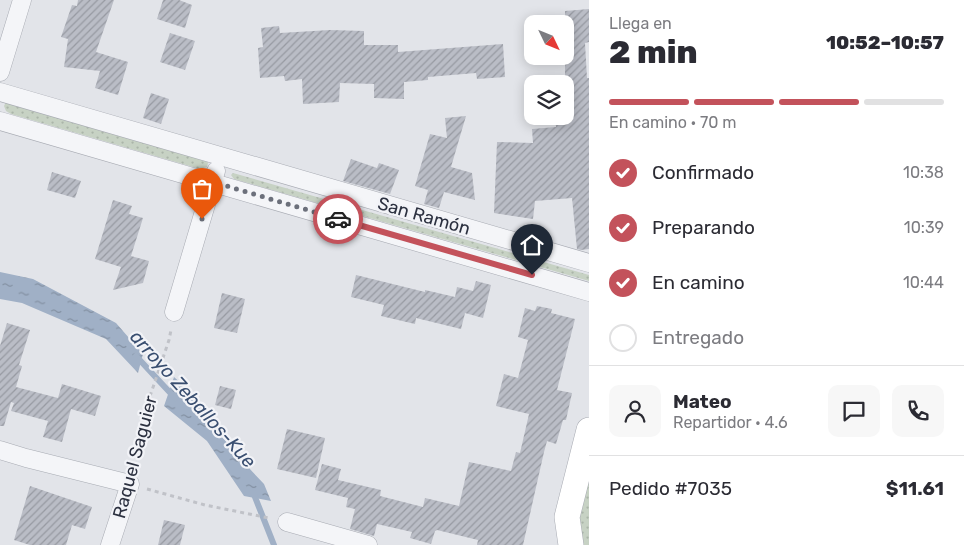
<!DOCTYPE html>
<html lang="es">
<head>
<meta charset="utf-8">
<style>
  :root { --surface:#fff; --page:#f7f7f7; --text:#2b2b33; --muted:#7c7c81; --line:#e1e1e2; --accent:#c3525b }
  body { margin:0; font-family:Rubik,sans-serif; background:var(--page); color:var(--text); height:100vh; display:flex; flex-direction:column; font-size:19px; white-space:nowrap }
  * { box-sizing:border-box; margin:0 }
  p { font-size:16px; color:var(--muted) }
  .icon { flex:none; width:28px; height:28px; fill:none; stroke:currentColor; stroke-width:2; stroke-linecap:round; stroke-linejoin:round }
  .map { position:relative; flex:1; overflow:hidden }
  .side { display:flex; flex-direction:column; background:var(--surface); width:375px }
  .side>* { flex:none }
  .needle { width:32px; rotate:133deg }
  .tools { position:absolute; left:524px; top:15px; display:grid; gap:10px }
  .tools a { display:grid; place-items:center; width:50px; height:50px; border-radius:10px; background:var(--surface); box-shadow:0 2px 12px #0003; font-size:25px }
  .pin { position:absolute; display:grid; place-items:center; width:42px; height:42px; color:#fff; margin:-51px -21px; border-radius:50% 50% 50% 0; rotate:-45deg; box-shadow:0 0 5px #0007 }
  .pin .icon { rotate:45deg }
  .courier { position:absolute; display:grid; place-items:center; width:50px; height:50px; margin:-25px; border:4px solid #c3525b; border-radius:50%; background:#fff; color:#222; box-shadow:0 1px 6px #0007 }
  .overview em { font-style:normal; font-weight:800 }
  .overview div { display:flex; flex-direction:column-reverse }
  .overview { display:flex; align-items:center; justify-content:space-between; height:85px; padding:0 20px }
  h1 { font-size:32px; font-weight:800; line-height:38px }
  .bar { display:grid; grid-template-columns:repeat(4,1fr); gap:8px 5px; align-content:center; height:60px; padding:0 20px }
  .bar i { height:6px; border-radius:4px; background:var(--line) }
  .bar .selected { background:var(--accent) }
  .bar p { grid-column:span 4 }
  .line { display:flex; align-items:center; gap:12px; padding:0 20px; border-top:1px solid var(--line) }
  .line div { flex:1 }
  .round { display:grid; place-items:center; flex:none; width:52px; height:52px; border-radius:10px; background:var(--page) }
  ol { padding:0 20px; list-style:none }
  li { display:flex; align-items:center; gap:15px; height:55px }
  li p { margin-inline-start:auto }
  li .icon { padding:5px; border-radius:50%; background:var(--accent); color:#fff; stroke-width:4 }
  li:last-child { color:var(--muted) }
  li i { width:28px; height:28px; border:2px solid var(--line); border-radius:50% }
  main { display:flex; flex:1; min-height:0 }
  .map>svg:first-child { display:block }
  .grass { fill:url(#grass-dots) }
  .water { fill:url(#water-ripples) }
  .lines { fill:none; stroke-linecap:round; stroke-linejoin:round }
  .stream { stroke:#a0b0c6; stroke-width:6 }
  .building { fill:url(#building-hatch) }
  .street-casing { stroke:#a8abb3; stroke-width:19 }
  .secondary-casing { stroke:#a8abb3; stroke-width:26 }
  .path { stroke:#c0c2c8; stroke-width:3; stroke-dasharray:4 4; stroke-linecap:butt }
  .street { stroke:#f4f5f8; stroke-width:18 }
  .secondary { stroke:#fff; stroke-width:25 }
  .done { stroke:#6c707b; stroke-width:5; stroke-dasharray:0 9 }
  .route { stroke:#c3525b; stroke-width:6 }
  .labels { text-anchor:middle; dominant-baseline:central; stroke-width:4.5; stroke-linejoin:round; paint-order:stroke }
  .street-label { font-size:18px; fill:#2c3140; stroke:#f2f3f7 }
  .water-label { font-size:19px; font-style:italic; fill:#394e70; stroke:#f2f3f7 }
</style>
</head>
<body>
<main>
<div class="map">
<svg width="589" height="545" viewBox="0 0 589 545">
  <defs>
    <pattern id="grass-dots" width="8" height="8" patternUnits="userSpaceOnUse" patternTransform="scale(1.25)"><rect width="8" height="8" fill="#c7d2c4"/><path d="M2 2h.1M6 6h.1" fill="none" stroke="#abb5a9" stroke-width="1.8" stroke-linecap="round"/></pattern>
    <pattern id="water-ripples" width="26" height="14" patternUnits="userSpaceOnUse" patternTransform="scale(1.25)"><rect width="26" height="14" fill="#a0b0c6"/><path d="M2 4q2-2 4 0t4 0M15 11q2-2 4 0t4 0" fill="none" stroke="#8390a2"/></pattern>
    <pattern id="building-hatch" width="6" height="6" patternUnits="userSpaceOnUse" patternTransform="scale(1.25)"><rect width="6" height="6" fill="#babdc6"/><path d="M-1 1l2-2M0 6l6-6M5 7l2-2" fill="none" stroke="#979aa2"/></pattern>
  </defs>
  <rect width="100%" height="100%" fill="#e2e4e9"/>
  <g class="grass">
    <path d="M6,102L207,160L208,163L207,167L200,169L11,114L6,111L4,106Z"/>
    <path d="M233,173L589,275V281L234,179L231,175Z"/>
    <path d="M589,461V545H582L576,509Z"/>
  </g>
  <g class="water">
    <path d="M0,272L33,279L116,323L143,354L138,373L106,339L22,303L0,299Z"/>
    <path d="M174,377L194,395L206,412L215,431L234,448L247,466L264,484L271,501L244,496L207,441L164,406Z"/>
  </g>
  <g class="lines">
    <g class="stream">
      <path d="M136,356L175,398"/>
      <path d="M253,492L274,545"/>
    </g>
  </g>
  <g class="building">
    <path d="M78,0H114L96,52L128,62L118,95L95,88L100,71L64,67L68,39L61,37L72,5L77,6Z"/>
    <path d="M163,0H179L192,5L185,28L157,19Z"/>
    <path d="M589,9V42L585,43L587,78H589V249L581,250L577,249L572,198L535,201L533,219L494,213L497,142L533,143L532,129L556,127L555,116H565V11Z"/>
    <path d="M279,26L280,33L330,30L364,31V45H398V52L503,44L505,77L477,79L476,73L428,77V80L404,82V99L374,98V84L340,83L339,102L303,104L302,79L285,81L284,76L260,78L258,48L263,47L261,28Z"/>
    <path d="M170,33L195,41L185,70L160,62Z"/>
    <path d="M151,93L169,99L161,124L143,118Z"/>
    <path d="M466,116L451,167L472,173L475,200L444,192L439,208L424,204L428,190L415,186L430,134L447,138L445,118Z"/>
    <path d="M351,159L377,168L379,163L399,170L390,194L343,181Z"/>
    <path d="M52,172L81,181L75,198L47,190Z"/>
    <path d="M113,200L132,206L129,214L143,218L131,256L149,261L143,283L113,290L121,267L95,259Z"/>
    <path d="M356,275L425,292V290L455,297L457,287L473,291L476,281L491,285L483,318L465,313L461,329L416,318L415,324L381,316L384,305L351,297Z"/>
    <path d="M222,293L245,299L237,333L214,328Z"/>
    <path d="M537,306L552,309L551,313L575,319L557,390L572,393L566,420H563L556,444L547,441L544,452L523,545H477L478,540L437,530L435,531L431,544L410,538L412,532L377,524L374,536L350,529L355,509L346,507L348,498L315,490L322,464L341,469L338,480L381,490L380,496L423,507L425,498L459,506L469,462L511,471L516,452L520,453L529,414L496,406L504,374L518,378L528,340L518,337L525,308L535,311Z"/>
    <path d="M7,323L30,330L19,365L22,366L16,387L58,398L62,384L101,396L95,416L71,409L62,442L43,437L48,421L11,411L14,403L11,402L4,426H0V346Z"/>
    <path d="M220,386L236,390L231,409L215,405Z"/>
    <path d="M287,429L325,438L316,478L277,469Z"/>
    <path d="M30,486L92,507L85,529L72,525L66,545H30L14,540Z"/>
    <path d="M164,520L185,525L180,545H158Z"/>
  </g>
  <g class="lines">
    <g class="street-casing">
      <g id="street">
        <path d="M0,72L22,0"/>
        <path d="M0,92L589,263"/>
        <path d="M0,121L589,292"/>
        <path d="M174,312L216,171"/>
        <path d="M0,450L26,458L130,484L110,545"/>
        <path d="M287,522L368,545"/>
      </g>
    </g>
    <g class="secondary-casing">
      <path id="secondary" d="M571,545L567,517L589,430"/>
    </g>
    <g class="path">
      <path d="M133,466L144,414L169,340L171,330"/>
      <path d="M147,489L205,505L269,518"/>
    </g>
    <use href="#street" class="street"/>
    <use href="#secondary" class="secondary"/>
  </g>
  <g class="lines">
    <path class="done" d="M202,219L213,182L338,219"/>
    <path class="route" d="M338,219L532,275"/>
  </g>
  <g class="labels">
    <g class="street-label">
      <text transform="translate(424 216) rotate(16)">San Ramón</text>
      <text transform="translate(135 457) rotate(-75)">Raquel Saguier</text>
    </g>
    <g class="water-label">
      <text transform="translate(193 399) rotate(48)">arroyo Zeballos-Kue</text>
    </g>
  </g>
</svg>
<div class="tools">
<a><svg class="needle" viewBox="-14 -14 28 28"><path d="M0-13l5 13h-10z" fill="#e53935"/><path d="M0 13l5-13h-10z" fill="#7c7c81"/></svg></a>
<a><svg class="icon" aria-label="layers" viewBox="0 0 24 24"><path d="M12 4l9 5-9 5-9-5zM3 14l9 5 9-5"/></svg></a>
</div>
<div class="pin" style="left:202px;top:219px;background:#ea580c"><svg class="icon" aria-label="bag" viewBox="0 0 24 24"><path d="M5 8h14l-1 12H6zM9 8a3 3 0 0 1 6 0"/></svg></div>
<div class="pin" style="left:532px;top:275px;background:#1f2937"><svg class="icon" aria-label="home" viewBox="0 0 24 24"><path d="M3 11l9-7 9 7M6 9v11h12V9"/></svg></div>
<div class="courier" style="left:338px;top:219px"><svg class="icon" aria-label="car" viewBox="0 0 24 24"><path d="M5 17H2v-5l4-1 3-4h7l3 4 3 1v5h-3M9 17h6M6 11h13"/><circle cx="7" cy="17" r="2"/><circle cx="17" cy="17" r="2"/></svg></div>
</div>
<section class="side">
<div class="overview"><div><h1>2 min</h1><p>Llega en</p></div><em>10:52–10:57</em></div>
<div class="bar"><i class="selected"></i><i class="selected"></i><i class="selected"></i><i></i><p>En camino · 70 m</p></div>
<ol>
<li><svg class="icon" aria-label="check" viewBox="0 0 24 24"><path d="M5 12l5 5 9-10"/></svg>Confirmado<p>10:38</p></li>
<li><svg class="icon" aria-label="check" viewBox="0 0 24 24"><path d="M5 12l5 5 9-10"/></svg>Preparando<p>10:39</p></li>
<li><svg class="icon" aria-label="check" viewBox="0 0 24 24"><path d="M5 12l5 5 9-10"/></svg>En camino<p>10:44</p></li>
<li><i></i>Entregado</li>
</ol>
<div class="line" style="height:90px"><a class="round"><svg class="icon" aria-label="person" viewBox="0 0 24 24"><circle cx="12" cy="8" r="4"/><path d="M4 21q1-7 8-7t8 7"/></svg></a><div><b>Mateo</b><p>Repartidor · 4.6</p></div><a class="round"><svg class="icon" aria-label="chat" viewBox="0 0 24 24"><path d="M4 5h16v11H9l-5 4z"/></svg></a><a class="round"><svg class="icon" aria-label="phone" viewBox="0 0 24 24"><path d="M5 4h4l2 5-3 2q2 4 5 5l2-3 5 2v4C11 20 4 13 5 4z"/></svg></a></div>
<div class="line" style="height:65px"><div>Pedido #7035</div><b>$11.61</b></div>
</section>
</main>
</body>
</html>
